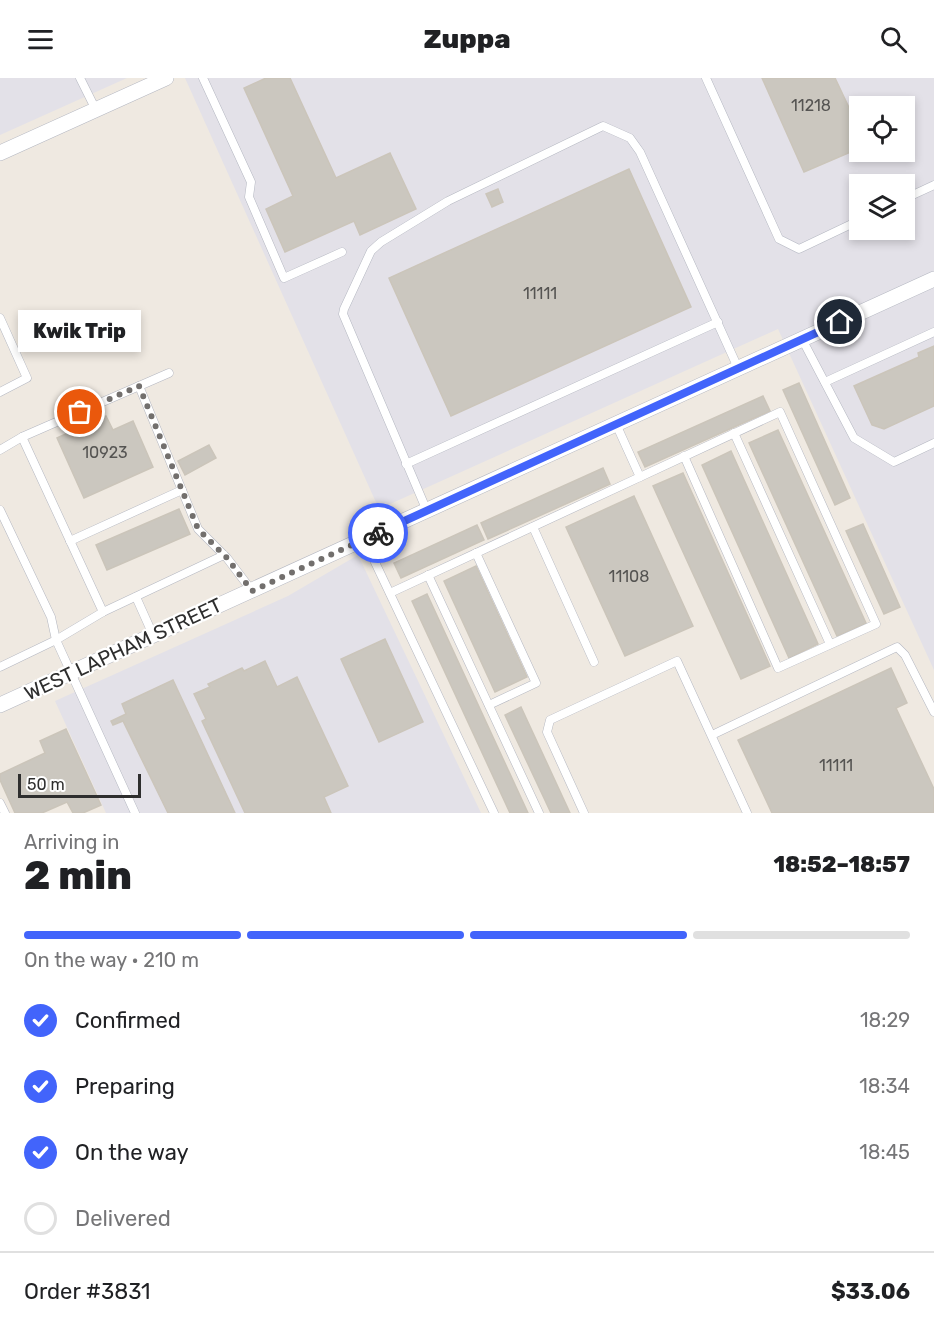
<!DOCTYPE html>
<html lang="en">
<head>
<meta charset="utf-8">
<style>
  :root { --surface:#fff; --page:#f2f2f2; --text:#202124; --muted:#757577; --line:#e0e0e0; --accent:#4264fb }
  body { margin:0; font-family:Rubik,sans-serif; background:var(--page); color:var(--text); height:100vh; display:flex; flex-direction:column; font-size:22px; white-space:nowrap }
  * { box-sizing:border-box; margin:0 }
  p { font-size:20px; color:var(--muted) }
  .icon { flex:none; width:33px; height:33px; fill:none; stroke:currentColor; stroke-width:2; stroke-linecap:round; stroke-linejoin:round }
  .map { position:relative; height:735px; overflow:hidden }
  .details { display:flex; flex-direction:column; background:var(--surface); flex:1 }
  .details>* { flex:none }
  .tools { position:absolute; left:849px; top:18px; display:grid; gap:12px }
  .tools a { display:grid; place-items:center; width:66px; height:66px; border-radius:0px; background:var(--surface); box-shadow:0 3px 9px #0003; font-size:30px }
  .scale { position:absolute; left:18px; bottom:15px; width:123px; box-sizing:border-box; padding-left:6px; border:3px solid #2e2e2e; border-top:0; font-size:16px; line-height:21px; white-space:nowrap; color:#2e2e2e; -webkit-text-stroke:4px #fff; paint-order:stroke }
  .pin { position:absolute; display:grid; place-items:center; width:51px; height:51px; color:#fff; margin:-26px; border:3px solid #fff; border-radius:50%; box-shadow:0 2px 6px #0007 }
  .courier { position:absolute; display:grid; place-items:center; width:60px; height:60px; margin:-30px; border:4px solid #4264fb; border-radius:50%; background:#fff; color:#222; box-shadow:0 2px 8px #0007 }
  .bubble { position:absolute; height:42px; border-radius:0px; background:var(--surface); box-shadow:0 3px 9px #0003; font-size:20px; font-weight:800; line-height:42px; text-align:center }
  .head em { font-style:normal; font-weight:800 }
  .head div { display:flex; flex-direction:column-reverse }
  .head { display:flex; align-items:center; justify-content:space-between; height:102px; padding:0 24px }
  h1 { font-size:39px; font-weight:800; line-height:45px }
  .bar { display:grid; grid-template-columns:repeat(4,1fr); gap:9px 6px; align-content:center; height:72px; padding:0 24px }
  .bar i { height:8px; border-radius:4px; background:var(--line) }
  .bar .on { background:var(--accent) }
  .bar p { grid-column:span 4 }
  .line { display:flex; align-items:center; gap:15px; padding:0 24px; border-top:2px solid var(--line) }
  .line div { flex:1 }
  ol { padding:0 24px; list-style:none }
  li { display:flex; align-items:center; gap:18px; height:66px }
  li p { margin-inline-start:auto }
  li .icon { padding:6px; border-radius:50%; background:var(--accent); color:#fff; stroke-width:4 }
  li:last-child { color:var(--muted) }
  li i { width:33px; height:33px; border:3px solid var(--line); border-radius:50% }
  header { display:flex; justify-content:space-between; align-items:center; height:78px; padding:0 24px; background:var(--surface); font-size:27px; font-weight:800 }
  .map>svg:first-child { display:block }
  .industrial { fill:#e3e1e8; fill-rule:evenodd }
  .building { fill:#cbc7bf; stroke:#cbc5ba; stroke-width:1.5 }
  .lines { fill:none; stroke-linecap:round; stroke-linejoin:round }
  .service-casing { stroke:#b4b7c1; stroke-width:9 }
  .minor-casing { stroke:#b4b7c1; stroke-width:16 }
  .service { stroke:#fff; stroke-width:8 }
  .minor { stroke:#fff; stroke-width:15 }
  .done { stroke:#726f6d; stroke-width:6; stroke-dasharray:0 10.8 }
  .route { stroke:#4264fb; stroke-width:8 }
  .labels { text-anchor:middle; dominant-baseline:central; stroke-width:4.5; stroke-linejoin:round; paint-order:stroke }
  .number-label { font-size:16px; fill:#555452 }
  .street-label { font-size:20px; fill:#2e2e2e; stroke:#fff }
</style>
</head>
<body>
<header><svg class="icon" aria-label="menu" viewBox="0 0 24 24"><path d="M4 6h16M4 12h16M4 18h16"/></svg>Zuppa<svg class="icon" aria-label="search" viewBox="0 0 24 24"><circle cx="10" cy="10" r="6"/><path d="M15 15l6 6"/></svg></header>
<div class="map">
<svg width="934" height="735" viewBox="0 0 934 735">
  <rect width="100%" height="100%" fill="#efe9e1"/>
  <g class="industrial">
    <path d="M0,0H127L0,57Z"/>
    <path d="M185,0H934V592L778,251L379,431ZM860,28H904V74H860ZM860,106H904V152H860Z"/>
    <path d="M358,477L481,735H106L55,623L288,518Z"/>
  </g>
  <g class="building">
    <path d="M266,0H290L336,100L390,75L416,131L360,157L354,143L285,174L266,131L293,118L244,10Z"/>
    <path d="M762,0H835L860,53V70L804,94Z"/>
    <path d="M629,91L691,229L451,338L389,200Z"/>
    <path d="M498,111L503,124L492,129L486,116Z"/>
    <path d="M934,268V328L884,351L872,347L854,308L919,279L918,275Z"/>
    <path d="M799,305L850,420L835,427L783,312Z"/>
    <path d="M763,318L770,333L645,389L638,374Z"/>
    <path d="M106,338L113,352L133,343L153,389L84,420L57,360Z"/>
    <path d="M778,352L866,545L837,558L749,365Z"/>
    <path d="M209,367L216,380L185,397L178,383Z"/>
    <path d="M731,373L818,566L789,580L702,387Z"/>
    <path d="M603,390L610,406L488,461L481,445Z"/>
    <path d="M683,395L770,588L741,601L653,408Z"/>
    <path d="M634,418L693,548L625,578L566,449Z"/>
    <path d="M179,431L190,456L107,492L96,467Z"/>
    <path d="M863,446L900,529L884,536L846,453Z"/>
    <path d="M477,447L484,462L401,500L394,485Z"/>
    <path d="M476,488L527,599L495,614L444,503Z"/>
    <path d="M427,516L528,735H510L412,523Z"/>
    <path d="M385,561L423,644L379,664L341,581Z"/>
    <path d="M265,583L277,609L297,599L348,708L324,719L331,735H245L202,643L206,641L194,616L210,609L208,606L242,590L244,593Z"/>
    <path d="M891,590L907,625L896,630L934,711V735H772L738,662Z"/>
    <path d="M173,602L235,735H168L123,643L113,647L111,643L126,636L122,626Z"/>
    <path d="M521,629L570,735H551L505,637Z"/>
    <path d="M66,651L101,727L83,735H73L67,724L42,735H15L0,702V696L45,675L40,663Z"/>
  </g>
  <g class="lines">
    <g class="service-casing">
      <g id="service">
        <path d="M80,0L96,32"/>
        <path d="M203,0L251,104L249,119L284,200L342,174"/>
        <path d="M706,0L779,161L799,171L860,142"/>
        <path d="M904,121L934,107"/>
        <path d="M0,240L27,300L0,314"/>
        <path d="M802,261L854,360L894,384L934,365"/>
        <path d="M825,304L934,254"/>
        <path d="M139,308L198,451L227,480L252,513"/>
        <path d="M734,355L830,566"/>
        <path d="M22,359L103,534"/>
        <path d="M0,372L22,359L169,295"/>
        <path d="M406,386L718,244"/>
        <path d="M640,399L780,334L876,546L778,590L684,378"/>
        <path d="M0,432L51,539L56,562L135,735"/>
        <path d="M427,433L343,236L344,231L371,173L381,164L448,123L603,48L630,60L640,74L738,290"/>
        <path d="M533,449L594,584"/>
        <path d="M364,461L494,735"/>
        <path d="M70,463L182,412"/>
        <path d="M476,475L536,605L489,627"/>
        <path d="M428,497L539,735"/>
        <path d="M390,515L640,399L616,346"/>
        <path d="M136,519L153,557"/>
        <path d="M0,589L56,562L103,534L224,477"/>
        <path d="M712,657L897,569L905,577L934,634"/>
        <path d="M0,725L5,735"/>
        <path d="M584,735L547,654L550,642L677,583L747,735"/>
      </g>
    </g>
    <g class="minor-casing">
      <g id="minor">
        <path d="M0,75L166,0"/>
        <path d="M0,627L934,201"/>
      </g>
    </g>
    <use href="#service" class="service"/>
    <use href="#minor" class="minor"/>
  </g>
  <g class="lines">
    <path class="done" d="M80,334L139,308L198,451L227,480L252,513L378,455"/>
    <path class="route" d="M378,455L840,244"/>
  </g>
  <g class="labels">
    <g class="number-label">
      <text x="811" y="27">11218</text>
      <text x="540" y="215">11111</text>
      <text x="105" y="374">10923</text>
      <text x="629" y="498">11108</text>
      <text x="836" y="687">11111</text>
    </g>
    <g class="street-label">
      <text transform="translate(123 571) rotate(-25)">WEST LAPHAM STREET</text>
    </g>
  </g>
</svg>
<div class="tools">
<a><svg class="icon" aria-label="locate" viewBox="0 0 24 24"><circle cx="12" cy="12" r="6"/><path d="M12 2v4M12 18v4M2 12h4M18 12h4"/></svg></a>
<a><svg class="icon" aria-label="layers" viewBox="0 0 24 24"><path d="M12 4l9 5-9 5-9-5zM3 14l9 5 9-5"/></svg></a>
</div>
<div class="scale">50 m</div>
<div class="pin" style="left:80px;top:334px;background:#ea580c"><svg class="icon" aria-label="bag" viewBox="0 0 24 24"><path d="M5 8h14l-1 12H6zM9 8a3 3 0 0 1 6 0"/></svg></div>
<div class="pin" style="left:840px;top:244px;background:#1f2937"><svg class="icon" aria-label="home" viewBox="0 0 24 24"><path d="M3 11l9-7 9 7M6 9v11h12V9"/></svg></div>
<div class="courier" style="left:378px;top:455px"><svg class="icon" aria-label="bike" viewBox="0 0 24 24"><circle cx="6" cy="16" r="4"/><circle cx="18" cy="16" r="4"/><path d="M6 16l4-8h5l3 8M10 8l3 8H6M13 5h3"/></svg></div>
<div class="bubble" style="left:18px;top:232px;width:123px">Kwik Trip</div>
</div>
<section class="details">
<div class="head"><div><h1>2 min</h1><p>Arriving in</p></div><em>18:52–18:57</em></div>
<div class="bar"><i class="on"></i><i class="on"></i><i class="on"></i><i></i><p>On the way · 210 m</p></div>
<ol>
<li><svg class="icon" aria-label="check" viewBox="0 0 24 24"><path d="M5 12l5 5 9-10"/></svg>Confirmed<p>18:29</p></li>
<li><svg class="icon" aria-label="check" viewBox="0 0 24 24"><path d="M5 12l5 5 9-10"/></svg>Preparing<p>18:34</p></li>
<li><svg class="icon" aria-label="check" viewBox="0 0 24 24"><path d="M5 12l5 5 9-10"/></svg>On the way<p>18:45</p></li>
<li><i></i>Delivered</li>
</ol>
<div class="line" style="height:78px"><div>Order #3831</div><b>$33.06</b></div>
</section>
</body>
</html>
